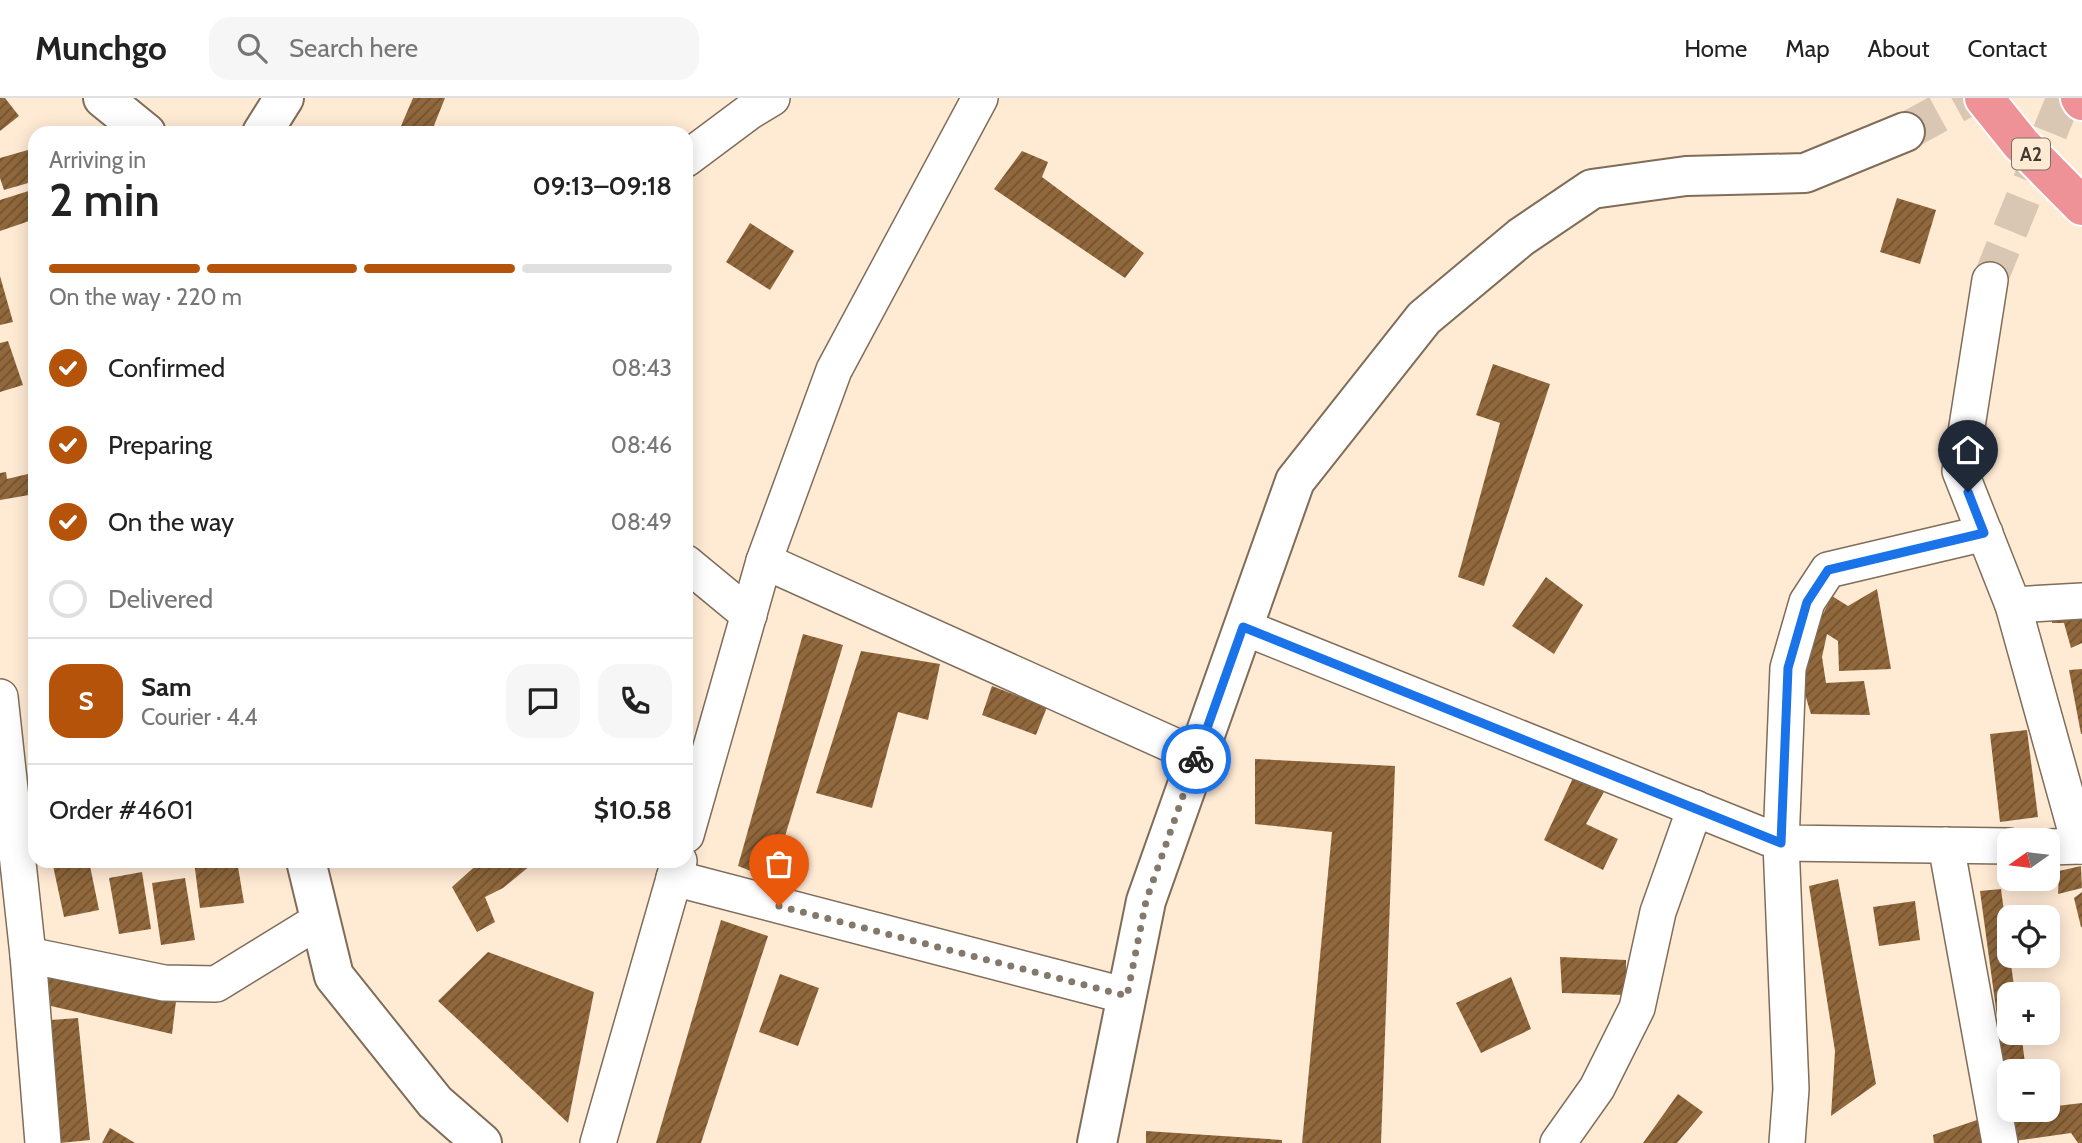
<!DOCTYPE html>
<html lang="en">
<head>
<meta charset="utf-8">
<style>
  :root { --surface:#fff; --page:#f6f6f6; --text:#222; --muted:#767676; --line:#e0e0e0; --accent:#b45309 }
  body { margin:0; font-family:Cabin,sans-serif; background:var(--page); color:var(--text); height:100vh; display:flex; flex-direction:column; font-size:26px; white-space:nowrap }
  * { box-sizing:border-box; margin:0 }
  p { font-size:23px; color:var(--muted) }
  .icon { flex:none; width:38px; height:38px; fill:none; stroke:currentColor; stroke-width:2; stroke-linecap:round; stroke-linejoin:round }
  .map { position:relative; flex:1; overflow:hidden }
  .details { position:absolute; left:28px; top:28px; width:665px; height:742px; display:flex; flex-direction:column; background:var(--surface); border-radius:21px; box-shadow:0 4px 18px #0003 }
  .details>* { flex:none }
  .needle { width:46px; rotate:256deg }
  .fabs { position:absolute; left:1997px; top:730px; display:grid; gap:14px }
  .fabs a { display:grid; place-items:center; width:63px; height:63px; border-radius:14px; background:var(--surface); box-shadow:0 4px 18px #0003; font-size:35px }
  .pin { position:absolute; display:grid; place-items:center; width:60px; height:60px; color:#fff; margin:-72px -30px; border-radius:50% 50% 50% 0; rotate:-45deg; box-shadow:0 0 7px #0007 }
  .pin .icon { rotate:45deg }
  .courier { position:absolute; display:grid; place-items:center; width:70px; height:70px; margin:-35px; border:5px solid #1a73e8; border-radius:50%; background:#fff; color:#222; box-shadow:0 2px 9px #0007 }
  .summary em { font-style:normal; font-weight:600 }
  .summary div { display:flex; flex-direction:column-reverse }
  .summary { display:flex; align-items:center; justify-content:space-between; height:119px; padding:0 21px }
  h1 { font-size:46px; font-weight:600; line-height:52px }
  .bar { display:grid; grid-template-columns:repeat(4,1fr); gap:10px 7px; align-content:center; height:84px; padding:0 21px }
  .bar i { height:9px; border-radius:5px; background:var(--line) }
  .bar .on { background:var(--accent) }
  .bar p { grid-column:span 4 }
  .line { display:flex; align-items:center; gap:18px; padding:0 21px; border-top:2px solid var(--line) }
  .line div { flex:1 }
  .round { display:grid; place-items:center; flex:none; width:74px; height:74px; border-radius:21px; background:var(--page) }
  ol { padding:0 21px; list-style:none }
  li { display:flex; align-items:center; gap:21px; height:77px }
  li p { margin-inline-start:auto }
  li .icon { padding:7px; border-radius:50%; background:var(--accent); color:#fff; stroke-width:4 }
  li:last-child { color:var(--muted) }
  li i { width:38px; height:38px; border:4px solid var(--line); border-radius:50% }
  header { display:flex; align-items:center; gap:42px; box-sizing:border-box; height:98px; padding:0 35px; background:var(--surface); border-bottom:2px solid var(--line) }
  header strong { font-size:33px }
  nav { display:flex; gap:38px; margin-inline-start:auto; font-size:24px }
  .search { width:490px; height:63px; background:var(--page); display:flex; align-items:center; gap:18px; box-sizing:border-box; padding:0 24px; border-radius:21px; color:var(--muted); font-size:26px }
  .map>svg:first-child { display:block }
  .building { fill:url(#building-hatch) }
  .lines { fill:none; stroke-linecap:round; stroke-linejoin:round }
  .minor-tunnel { stroke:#d9c7b4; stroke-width:35; stroke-dasharray:35 18; stroke-linecap:butt }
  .tertiary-tunnel { stroke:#d9c7b4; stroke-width:38; stroke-dasharray:38 19; stroke-linecap:butt }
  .minor-casing { stroke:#7f6d5a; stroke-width:38 }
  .tertiary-casing { stroke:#7f6d5a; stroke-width:42 }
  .trunk-casing { stroke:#fff; stroke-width:42 }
  .minor { stroke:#fff; stroke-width:35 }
  .tertiary { stroke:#fff; stroke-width:38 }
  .trunk { stroke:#ee9298; stroke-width:38 }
  .done { stroke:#84786b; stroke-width:7; stroke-dasharray:0 12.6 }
  .route { stroke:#1a73e8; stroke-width:9 }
  .labels { text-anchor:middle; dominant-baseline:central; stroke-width:7; stroke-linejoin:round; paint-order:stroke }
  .shield { fill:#ffead4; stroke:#7b6f63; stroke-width:2 }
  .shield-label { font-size:19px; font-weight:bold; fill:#423a32 }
</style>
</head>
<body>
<header>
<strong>Munchgo</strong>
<div class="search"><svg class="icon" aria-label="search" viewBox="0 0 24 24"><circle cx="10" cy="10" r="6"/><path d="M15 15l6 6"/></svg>Search here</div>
<nav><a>Home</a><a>Map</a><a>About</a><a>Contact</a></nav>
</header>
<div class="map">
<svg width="2082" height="1045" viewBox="0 0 2082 1045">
  <defs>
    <pattern id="building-hatch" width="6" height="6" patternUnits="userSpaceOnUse" patternTransform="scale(1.75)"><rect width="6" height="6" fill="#90683c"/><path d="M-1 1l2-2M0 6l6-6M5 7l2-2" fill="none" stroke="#715231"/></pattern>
  </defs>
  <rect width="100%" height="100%" fill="#ffead4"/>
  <g class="building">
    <path d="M0,0H5L19,18L0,33Z"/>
    <path d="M413,0H445L431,35H398Z"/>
    <path d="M35,50V83L4,92L0,80V60Z"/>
    <path d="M1022,53L1048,64L1042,79L1144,155L1125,180L994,91Z"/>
    <path d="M35,91V121L0,133V102Z"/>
    <path d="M1897,100L1936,112L1920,166L1880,154Z"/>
    <path d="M750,125L794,153L770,192L726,164Z"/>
    <path d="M0,178L13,224L0,227Z"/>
    <path d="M8,243L23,287L0,294V245Z"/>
    <path d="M1493,266L1550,286L1484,488L1458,479L1500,325L1476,317Z"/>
    <path d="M35,355V396L0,402V375L6,374L7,381L32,375L29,356Z"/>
    <path d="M1546,479L1583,507L1554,556L1512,528Z"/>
    <path d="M1877,491L1891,571L1839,573L1838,543L1827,536L1822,559L1826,585L1864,583L1870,617L1811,616L1800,580L1809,544L1832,498L1848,508Z"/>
    <path d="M2082,515V545L2071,550L2064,525H2052V516Z"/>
    <path d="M803,536L843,547L772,781L738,768Z"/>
    <path d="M861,553L940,566L928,622L898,614L872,710L816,695Z"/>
    <path d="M2082,571V636H2081L2069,572Z"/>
    <path d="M992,588L1047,609L1036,637L982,617Z"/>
    <path d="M2027,632L2038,719L2000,724L1990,636Z"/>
    <path d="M1255,661L1395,668L1381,1045H1302L1332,734L1255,726Z"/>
    <path d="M1573,680L1605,692L1586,726L1618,741L1603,772L1544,742Z"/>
    <path d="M52,763H89L99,812L64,819Z"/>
    <path d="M194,763H237L244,805L200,810Z"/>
    <path d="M481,763H536L503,790L485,799L495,824L477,834L452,789Z"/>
    <path d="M2081,768L2082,790L2058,796L2059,773Z"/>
    <path d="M142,774L151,831L119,836L109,780Z"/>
    <path d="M185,780L195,842L161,847L152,785Z"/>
    <path d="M1838,781L1876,986L1831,1018L1835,953L1809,788Z"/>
    <path d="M2001,791L2015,896H2009V934H2021L2026,973H2009V992H2007L1980,793Z"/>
    <path d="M2082,794V829H2081L2074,800Z"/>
    <path d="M1915,803L1920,842L1879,848L1873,809Z"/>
    <path d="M721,822L768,838L701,1045H656Z"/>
    <path d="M488,854L594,894L568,1025L438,903Z"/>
    <path d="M1560,859L1626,862V897L1562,895Z"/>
    <path d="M780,876L819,890L798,948L759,934Z"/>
    <path d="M48,877L176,903L172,936L51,908Z"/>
    <path d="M1511,879L1531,931L1481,955L1456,905Z"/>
    <path d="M78,920L90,1042L60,1045L51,922Z"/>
    <path d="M1678,996L1703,1014L1677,1045H1643Z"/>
    <path d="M2082,1005V1045H2078L2071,1035L2014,1043L2010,1012H2048V1009Z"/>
    <path d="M1980,1021L1987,1045H1934L1933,1037Z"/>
    <path d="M110,1030L135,1045H102Z"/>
    <path d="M1146,1033L1282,1042V1045H1146Z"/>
  </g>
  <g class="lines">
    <path class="minor-tunnel" d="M1990,182L2064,0"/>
    <path class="tertiary-tunnel" d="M1905,34L1967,0"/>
    <g class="minor-casing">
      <g id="minor">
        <path d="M686,61L749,14L772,0"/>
        <path d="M1990,182L1960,373L2013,507L2080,748"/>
        <path d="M1985,435L1828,472L1807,504L1788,570L1781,745L2009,748"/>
        <path d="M764,463L834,272L980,0"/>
        <path d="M686,465L749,517"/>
        <path d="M2013,507L2082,503"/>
        <path d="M1243,529L1781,745L1791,991L1787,1045"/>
        <path d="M0,599L28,857L43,1045"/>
        <path d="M686,737L764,463L1197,658"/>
        <path d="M1946,747L2000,1045"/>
        <path d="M2048,749L2082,748"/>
        <path d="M674,780L1127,898"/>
        <path d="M28,857L164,885L216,886L320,822"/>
        <path d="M598,1045L679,763"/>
        <path d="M1558,1045L1597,990L1637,910L1658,814L1695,710"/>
      </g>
    </g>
    <g class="tertiary-casing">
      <g id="tertiary">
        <path d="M103,0L146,35"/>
        <path d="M262,35L284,0"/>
        <path d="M306,763L334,878L435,1004L482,1045"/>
        <path d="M1097,1045L1146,803L1295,383L1424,220L1521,139L1592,91L1686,78L1805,75L1905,34"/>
      </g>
    </g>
    <g class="trunk-casing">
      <g id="trunk">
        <path d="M1984,0L2021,46L2082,108"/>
        <path d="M2080,0L2082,3"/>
      </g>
    </g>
    <use href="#minor" class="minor"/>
    <use href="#tertiary" class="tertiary"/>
    <use href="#trunk" class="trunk"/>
  </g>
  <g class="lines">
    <path class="done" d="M779,808L1127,898L1146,803L1196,661"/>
    <path class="route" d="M1196,661L1243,529L1781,745L1788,570L1807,504L1828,472L1984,435L1968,394"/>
  </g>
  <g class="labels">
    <rect class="shield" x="2012" y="40.5" width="38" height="31" rx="5"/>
    <g class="shield-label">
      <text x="2031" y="56">A2</text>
    </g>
  </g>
</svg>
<div class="fabs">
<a><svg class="needle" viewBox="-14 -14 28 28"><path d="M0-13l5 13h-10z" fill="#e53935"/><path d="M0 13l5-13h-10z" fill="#767676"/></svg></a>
<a><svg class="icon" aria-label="locate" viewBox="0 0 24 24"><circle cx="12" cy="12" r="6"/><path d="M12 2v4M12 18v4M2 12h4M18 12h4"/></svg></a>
<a>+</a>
<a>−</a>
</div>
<div class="pin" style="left:779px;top:808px;background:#ea580c"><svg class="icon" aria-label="bag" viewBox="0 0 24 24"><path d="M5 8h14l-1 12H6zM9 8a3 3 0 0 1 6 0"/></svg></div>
<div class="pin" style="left:1968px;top:394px;background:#1f2937"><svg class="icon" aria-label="home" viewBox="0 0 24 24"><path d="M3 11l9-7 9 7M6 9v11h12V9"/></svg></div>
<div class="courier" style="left:1196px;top:661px"><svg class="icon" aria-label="bike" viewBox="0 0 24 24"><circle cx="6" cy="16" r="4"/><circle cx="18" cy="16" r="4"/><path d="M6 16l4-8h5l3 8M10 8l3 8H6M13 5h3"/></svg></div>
<section class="details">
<div class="summary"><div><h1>2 min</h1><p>Arriving in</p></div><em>09:13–09:18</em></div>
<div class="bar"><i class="on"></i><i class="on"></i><i class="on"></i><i></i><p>On the way · 220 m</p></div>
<ol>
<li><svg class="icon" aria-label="check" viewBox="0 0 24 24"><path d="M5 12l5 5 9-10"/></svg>Confirmed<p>08:43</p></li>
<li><svg class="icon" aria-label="check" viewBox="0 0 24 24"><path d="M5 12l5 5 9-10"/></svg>Preparing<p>08:46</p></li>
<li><svg class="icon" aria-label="check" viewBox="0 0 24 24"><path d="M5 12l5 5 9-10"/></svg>On the way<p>08:49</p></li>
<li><i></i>Delivered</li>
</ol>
<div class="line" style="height:126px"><b class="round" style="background:var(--accent);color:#fff">S</b><div><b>Sam</b><p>Courier · 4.4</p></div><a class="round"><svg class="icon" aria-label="chat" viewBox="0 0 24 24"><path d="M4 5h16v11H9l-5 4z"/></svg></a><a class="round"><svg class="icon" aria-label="phone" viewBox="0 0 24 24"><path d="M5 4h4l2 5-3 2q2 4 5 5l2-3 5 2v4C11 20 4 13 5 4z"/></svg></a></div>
<div class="line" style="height:91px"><div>Order #4601</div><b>$10.58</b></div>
</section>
</div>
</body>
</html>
